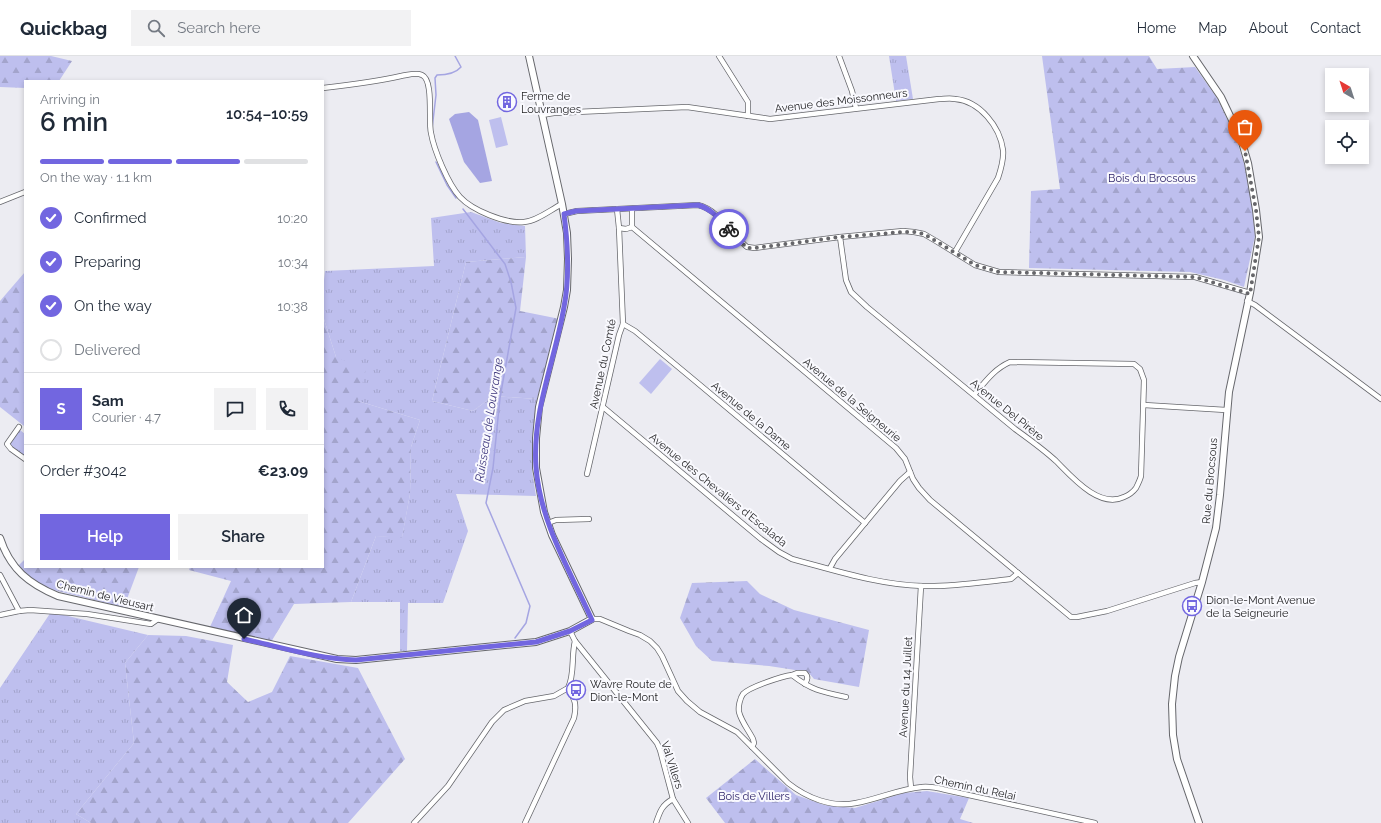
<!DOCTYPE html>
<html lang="en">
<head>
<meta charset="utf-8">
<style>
  :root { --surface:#fff; --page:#f2f2f3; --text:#1f2937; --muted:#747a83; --line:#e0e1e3; --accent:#7266e0 }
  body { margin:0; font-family:Raleway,sans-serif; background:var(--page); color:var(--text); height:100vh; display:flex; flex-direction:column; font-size:15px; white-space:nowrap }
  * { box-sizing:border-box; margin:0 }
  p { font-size:13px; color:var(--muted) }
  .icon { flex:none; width:22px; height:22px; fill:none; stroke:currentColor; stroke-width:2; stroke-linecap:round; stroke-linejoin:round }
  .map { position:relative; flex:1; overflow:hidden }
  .sheet { position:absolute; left:24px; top:24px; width:300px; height:488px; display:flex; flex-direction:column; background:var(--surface); border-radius:0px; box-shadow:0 2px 6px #0003 }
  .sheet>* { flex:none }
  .needle { width:26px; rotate:321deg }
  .controls { position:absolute; left:1325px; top:12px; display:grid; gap:8px }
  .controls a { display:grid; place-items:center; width:44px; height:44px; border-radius:0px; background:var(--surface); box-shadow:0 2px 6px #0003; font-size:20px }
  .pin { position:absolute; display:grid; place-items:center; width:34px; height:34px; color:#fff; margin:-41px -17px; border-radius:50% 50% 50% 0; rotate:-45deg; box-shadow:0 0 4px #0007 }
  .pin .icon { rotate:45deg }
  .courier { position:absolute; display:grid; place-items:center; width:40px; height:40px; margin:-20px; border:3px solid #7266e0; border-radius:50%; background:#fff; color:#222; box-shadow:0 1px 5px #0007 }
  .summary em { font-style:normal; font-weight:600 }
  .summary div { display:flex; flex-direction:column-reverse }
  .summary { display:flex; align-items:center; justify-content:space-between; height:68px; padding:0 16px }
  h1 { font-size:26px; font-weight:600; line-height:30px }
  .bar { display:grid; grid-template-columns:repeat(4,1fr); gap:6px 4px; align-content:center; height:48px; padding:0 16px }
  .bar i { height:5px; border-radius:3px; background:var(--line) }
  .bar .active { background:var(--accent) }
  .bar p { grid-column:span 4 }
  .line { display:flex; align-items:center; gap:10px; padding:0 16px; border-top:1px solid var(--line) }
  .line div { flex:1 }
  .round { display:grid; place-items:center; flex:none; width:42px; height:42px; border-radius:0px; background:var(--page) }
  ol { padding:0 16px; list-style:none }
  li { display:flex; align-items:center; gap:12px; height:44px }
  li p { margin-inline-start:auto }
  li .icon { padding:4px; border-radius:50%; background:var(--accent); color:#fff; stroke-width:4 }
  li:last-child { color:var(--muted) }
  li i { width:22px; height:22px; border:2px solid var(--line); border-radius:50% }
  .cta { display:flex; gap:8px; margin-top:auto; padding:8px 16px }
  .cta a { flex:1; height:46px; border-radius:0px; background:var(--accent); color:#fff; font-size:16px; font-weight:600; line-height:46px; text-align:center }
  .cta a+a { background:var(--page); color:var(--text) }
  header { display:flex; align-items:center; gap:24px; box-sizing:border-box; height:56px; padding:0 20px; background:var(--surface); border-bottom:1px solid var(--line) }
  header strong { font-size:19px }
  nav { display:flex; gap:22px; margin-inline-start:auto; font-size:14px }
  .search { width:280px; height:36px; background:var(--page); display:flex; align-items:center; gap:10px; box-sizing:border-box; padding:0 14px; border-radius:0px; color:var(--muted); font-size:15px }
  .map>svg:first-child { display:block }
  .grass { fill:url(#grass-tufts) }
  .forest { fill:url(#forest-firs) }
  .pitch { fill:#bebfee }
  .water { fill:#a5a5e2 }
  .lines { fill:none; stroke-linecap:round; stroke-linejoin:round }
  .stream { stroke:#a5a5e2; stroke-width:1.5 }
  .minor-casing { stroke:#66676c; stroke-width:6 }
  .tertiary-casing { stroke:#66676c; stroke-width:8 }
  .minor { stroke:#fff; stroke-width:4.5 }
  .tertiary { stroke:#fff; stroke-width:6 }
  .done { stroke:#66666a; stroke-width:4; stroke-dasharray:0 7.2 }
  .route { stroke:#7266e0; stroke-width:5 }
  .labels { text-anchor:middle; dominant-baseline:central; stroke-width:4; stroke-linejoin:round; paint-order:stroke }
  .poi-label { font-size:11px; fill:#1e1e20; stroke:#f9f9fe; text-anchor:start }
  .street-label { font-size:11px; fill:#1e1e20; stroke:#f9f9fe }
  .park-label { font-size:11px; fill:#2e2469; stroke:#f9f9fe }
  .water-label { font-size:12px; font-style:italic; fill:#3c357c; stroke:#f9f9fe }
</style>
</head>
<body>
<header>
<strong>Quickbag</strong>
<div class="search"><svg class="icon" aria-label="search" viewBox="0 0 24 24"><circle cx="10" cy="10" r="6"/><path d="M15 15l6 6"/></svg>Search here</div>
<nav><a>Home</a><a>Map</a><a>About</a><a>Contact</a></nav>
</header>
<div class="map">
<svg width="1381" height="767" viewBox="0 0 1381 767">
  <defs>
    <pattern id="grass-tufts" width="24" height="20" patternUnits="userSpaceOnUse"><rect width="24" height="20" fill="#bebfee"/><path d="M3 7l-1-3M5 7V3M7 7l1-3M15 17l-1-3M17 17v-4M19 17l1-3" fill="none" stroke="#a3a4cc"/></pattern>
    <pattern id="forest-firs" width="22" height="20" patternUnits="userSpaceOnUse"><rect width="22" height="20" fill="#bebfee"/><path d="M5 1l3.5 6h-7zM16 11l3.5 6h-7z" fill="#a3a4cc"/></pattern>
  </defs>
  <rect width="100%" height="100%" fill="#ececf2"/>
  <g class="grass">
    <path d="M889,0H906L913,43L896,45Z"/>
    <path d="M471,156L501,167L525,170L526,201L466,206L432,345L473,355L493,340L537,343L532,385V414L536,440L456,438L468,475L443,547H408L407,595H400V546H351L376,480L402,481L410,438L411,391L420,364L358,345L336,301L323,260V233L325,215L434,210L431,162Z"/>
    <path d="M20,374L25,378V401L10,389V387L18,375Z"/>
    <path d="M51,556L148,579L125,607L134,687L76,758L91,767H0V632Z"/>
  </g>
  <g class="forest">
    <path d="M0,0H51L72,5L59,25H25V32L0,31Z"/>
    <path d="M1042,0H1149L1157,13L1195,11L1217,42L1235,80L1244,107L1252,149L1255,180L1244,231L1224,224L1190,216L1029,212L1031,135L1060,133Z"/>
    <path d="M526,201L520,255L560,263L537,343L493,340L473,355L432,345L466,206Z"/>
    <path d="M25,216V370H24L0,351V245Z"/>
    <path d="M323,260L336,301L366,313L358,345L420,364L411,391L410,438L402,482L376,480L351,546L294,548L271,586L209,573L231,525L189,514L190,511H323Z"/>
    <path d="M25,503V511H139L124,551L45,532L26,518L19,509Z"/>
    <path d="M747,525L760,538L794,554L869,574L859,631L814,623L808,616L769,610L712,605L696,590L680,562L692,527Z"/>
    <path d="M148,579L186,580L233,589L227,626L248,646L272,636L290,600L358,612L405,703L348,767H91L76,758L134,687L125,607Z"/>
    <path d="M755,703L796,739L824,749L855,752L904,737L927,735L969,742L960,763L973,767H725L706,742Z"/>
  </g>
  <g class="pitch">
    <path d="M501,61L508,89L496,92L489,64Z"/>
    <path d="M660,303L672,313L651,338L639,327Z"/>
  </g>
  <path class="water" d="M469,56L478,64L492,125L480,127L464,106L449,63L455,58Z"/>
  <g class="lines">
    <g class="stream">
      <path d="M432,73L436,39L435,22L437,19C446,19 455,18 461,11L455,0"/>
      <path d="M436,106L447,129L456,142"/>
      <path d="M463,153L505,208L511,226L516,252L500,342L493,412L486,447L530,550L526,567L515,582"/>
    </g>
    <g class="minor-casing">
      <g id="minor">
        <path d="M719,0L748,46V60"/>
        <path d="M839,0L852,35L856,52"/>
        <path d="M323,32C349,29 375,26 401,20C408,19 416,16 422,19C434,24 428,65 431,77C434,94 448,128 460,141C472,154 505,168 524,166C537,165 550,154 562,148"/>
        <path d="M542,59L554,57L687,51L770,63L939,43C944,43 950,42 955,43C980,45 1000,71 1003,94C1004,103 1001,113 998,122L955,196"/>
        <path d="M0,146L25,136"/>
        <path d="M632,153V171L896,392L905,403L913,423L919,432L930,444L1071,561H1077L1107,555L1195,527L1202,526"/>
        <path d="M564,158L577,155L698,149C719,154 731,178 747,191L755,192L840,181L903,175L914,176L924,178L936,185L975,209L999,216L1195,221L1250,237"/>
        <path d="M619,172L626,173L632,171"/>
        <path d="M840,181L846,224L851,236L867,251L1015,373C1029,383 1043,393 1056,405C1072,421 1099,453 1124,441C1129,439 1133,436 1136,432C1138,428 1140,424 1141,420L1144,324L1140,313L1134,308L1010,306C994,313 985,326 974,339"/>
        <path d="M1247,245L1255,249L1381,343"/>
        <path d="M623,268L635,275L694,324L865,467"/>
        <path d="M1144,349L1226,354"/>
        <path d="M603,351L761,483L779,496L792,503C834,514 879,529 923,530C952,531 982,526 1011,523L1018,517"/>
        <path d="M19,371L7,388L11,393L25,403"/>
        <path d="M587,418L619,279L623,268L619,172L617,153"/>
        <path d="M548,467L556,464L589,463"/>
        <path d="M830,512L835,503L900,425L910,416"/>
        <path d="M0,519L19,555L30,554L87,558L151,568L158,563"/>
        <path d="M0,559L19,555"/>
        <path d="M592,563H600L629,575L640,579L650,585L657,592L662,600L678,635L687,645L700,656L737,676L788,727C807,742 832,752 856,747C878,743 899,733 922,731C930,730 938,732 946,734L1095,767"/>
        <path d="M570,575L575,585L657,687L660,694L673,743L688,767"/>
        <path d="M792,619L797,617H805C809,621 807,624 805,628"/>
        <path d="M568,632C575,618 571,601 575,585"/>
        <path d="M752,691L754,687L753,683C749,675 741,665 739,656C738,651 740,642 743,638C749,631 783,620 792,619C811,634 822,636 846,641"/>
        <path d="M911,732L910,721L921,530"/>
        <path d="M414,767L448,730L492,666L504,654L525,645L554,640L568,632"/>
        <path d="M525,767L574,662C577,648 575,644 568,632"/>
        <path d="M656,767C660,755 662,749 673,743"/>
      </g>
    </g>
    <g class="tertiary-casing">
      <g id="tertiary">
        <path d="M1193,0L1221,41L1241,83L1248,107L1256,154L1259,181L1250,237L1229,336L1220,439L1216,472L1202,526L1179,601L1175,620L1172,648L1173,679L1177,703L1199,767"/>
        <path d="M0,482C10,513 29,528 58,540L337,603L356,604L536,586L570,575L592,563L552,479L544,456L536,412V382L539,351L564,251L567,234L568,203L567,177L562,148L529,0"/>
      </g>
    </g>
    <use href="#minor" class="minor"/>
    <use href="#tertiary" class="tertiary"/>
  </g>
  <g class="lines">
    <path class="done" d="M729,173L747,192H755L840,181L903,176H914L924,178L936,185L975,209L999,216L1195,221L1250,238L1259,181L1256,154L1245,95"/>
    <path class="route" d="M244,583C281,591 318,603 356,604L536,586L570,575L592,564C570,515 540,466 536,411C532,355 555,305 564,251C570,220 568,189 564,158L576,155L698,149C712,153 719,163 729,173"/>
  </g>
  <defs>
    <g id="building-ring" transform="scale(1)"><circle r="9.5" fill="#f9f9fe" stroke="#7266e0" stroke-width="1.5"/><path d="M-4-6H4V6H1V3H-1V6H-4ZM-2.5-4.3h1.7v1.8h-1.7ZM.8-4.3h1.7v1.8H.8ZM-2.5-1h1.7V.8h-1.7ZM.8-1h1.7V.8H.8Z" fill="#7266e0"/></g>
    <g id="bus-ring" transform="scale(1)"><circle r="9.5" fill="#f9f9fe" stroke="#7266e0" stroke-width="1.5"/><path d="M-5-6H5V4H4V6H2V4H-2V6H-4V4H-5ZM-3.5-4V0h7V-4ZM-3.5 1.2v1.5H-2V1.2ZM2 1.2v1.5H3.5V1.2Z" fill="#7266e0"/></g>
  </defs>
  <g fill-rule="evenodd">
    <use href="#building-ring" x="507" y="46"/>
    <use href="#bus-ring" x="1192" y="550"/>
    <use href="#bus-ring" x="576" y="634"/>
  </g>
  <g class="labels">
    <g class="poi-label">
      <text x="521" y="40">Ferme de<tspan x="521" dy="13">Louvranges</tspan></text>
      <text x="1206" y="544">Dion-le-Mont Avenue<tspan x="1206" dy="13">de la Seigneurie</tspan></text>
      <text x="590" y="628">Wavre Route de<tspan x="590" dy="13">Dion-le-Mont</tspan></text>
    </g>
    <g class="street-label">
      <text transform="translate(841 45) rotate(-7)">Avenue des Moissonneurs</text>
      <text transform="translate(603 308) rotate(-78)">Avenue du Comté</text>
      <text transform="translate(852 344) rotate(40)">Avenue de la Seigneurie</text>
      <text transform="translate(1007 354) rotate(39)">Avenue Del Pirère</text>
      <text transform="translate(751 360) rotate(40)">Avenue de la Dame</text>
      <text transform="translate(1210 425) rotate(-85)">Rue du Brocsous</text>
      <text transform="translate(718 434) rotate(39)">Avenue des Chevaliers d'Escalada</text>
      <text transform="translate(105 540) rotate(14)">Chemin de Vieusart</text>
      <text transform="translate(906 631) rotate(-87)">Avenue du 14 Juillet</text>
      <text transform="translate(672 709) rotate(72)">Val Villers</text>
      <text transform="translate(975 732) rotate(12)">Chemin du Relai</text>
    </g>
    <g class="park-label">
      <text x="1152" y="122">Bois du Brocsous</text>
      <text x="754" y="740">Bois de Villers</text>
    </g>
    <g class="water-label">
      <text transform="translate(489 364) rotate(-81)">Ruisseau de Louvrange</text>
    </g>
  </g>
</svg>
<div class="controls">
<a><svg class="needle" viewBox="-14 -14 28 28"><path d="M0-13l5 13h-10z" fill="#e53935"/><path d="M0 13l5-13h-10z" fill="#747a83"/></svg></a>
<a><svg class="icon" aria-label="locate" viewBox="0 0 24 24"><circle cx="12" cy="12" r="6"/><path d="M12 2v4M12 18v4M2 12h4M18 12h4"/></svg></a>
</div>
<div class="pin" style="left:1245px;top:95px;background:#ea580c"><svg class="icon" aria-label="bag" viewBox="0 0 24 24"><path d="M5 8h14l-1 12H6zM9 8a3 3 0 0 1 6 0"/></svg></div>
<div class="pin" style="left:244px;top:583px;background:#1f2937"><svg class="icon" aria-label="home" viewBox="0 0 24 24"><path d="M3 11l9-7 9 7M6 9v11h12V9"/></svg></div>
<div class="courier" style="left:729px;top:173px"><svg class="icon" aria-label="bike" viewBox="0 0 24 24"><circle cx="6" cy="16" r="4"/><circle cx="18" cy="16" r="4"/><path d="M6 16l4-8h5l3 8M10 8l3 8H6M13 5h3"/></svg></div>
<section class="sheet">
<div class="summary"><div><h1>6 min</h1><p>Arriving in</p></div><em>10:54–10:59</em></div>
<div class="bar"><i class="active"></i><i class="active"></i><i class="active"></i><i></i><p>On the way · 1.1 km</p></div>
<ol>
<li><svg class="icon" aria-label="check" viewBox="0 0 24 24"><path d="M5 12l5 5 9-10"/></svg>Confirmed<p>10:20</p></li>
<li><svg class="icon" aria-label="check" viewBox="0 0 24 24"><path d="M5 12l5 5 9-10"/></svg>Preparing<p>10:34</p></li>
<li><svg class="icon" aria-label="check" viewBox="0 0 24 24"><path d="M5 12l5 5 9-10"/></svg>On the way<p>10:38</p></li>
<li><i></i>Delivered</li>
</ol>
<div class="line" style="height:72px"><b class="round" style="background:var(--accent);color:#fff">S</b><div><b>Sam</b><p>Courier · 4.7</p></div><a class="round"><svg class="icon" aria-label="chat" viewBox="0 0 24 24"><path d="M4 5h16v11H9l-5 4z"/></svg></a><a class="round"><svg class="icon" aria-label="phone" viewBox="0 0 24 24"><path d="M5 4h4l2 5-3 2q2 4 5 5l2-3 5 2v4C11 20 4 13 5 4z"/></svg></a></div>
<div class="line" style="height:52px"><div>Order #3042</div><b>€23.09</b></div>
<div class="cta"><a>Help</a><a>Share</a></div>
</section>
</div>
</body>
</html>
